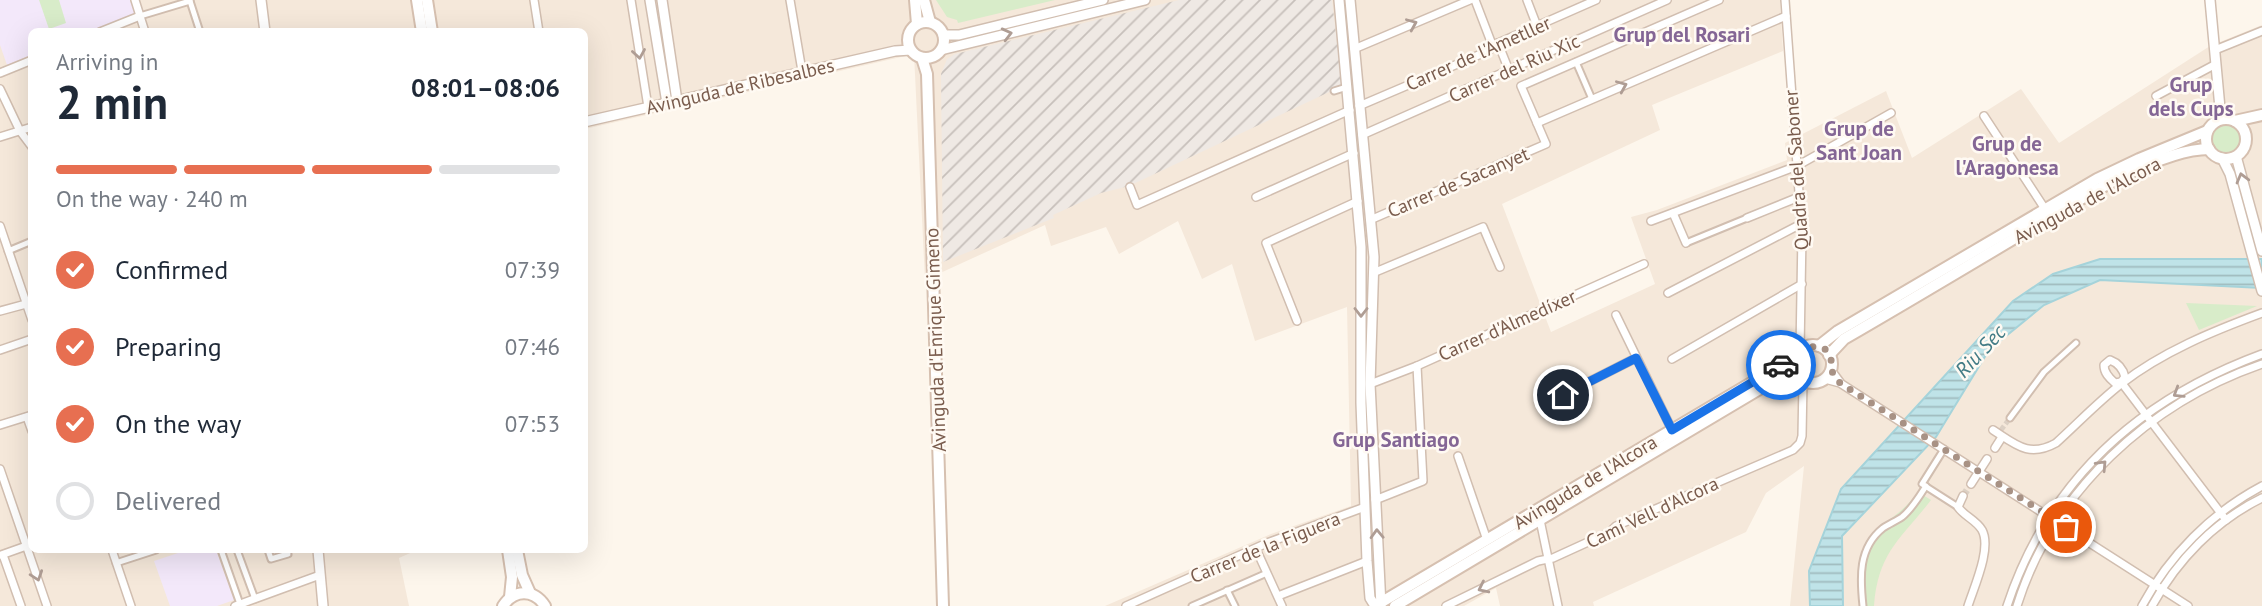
<!DOCTYPE html>
<html lang="en">
<head>
<meta charset="utf-8">
<style>
  :root { --surface:#fff; --page:#f2f2f3; --text:#1f2937; --muted:#747a83; --line:#e0e1e3; --accent:#e76f51 }
  body { margin:0; font-family:"PT Sans",sans-serif; background:var(--page); color:var(--text); height:100vh; display:flex; flex-direction:column; font-size:26px; white-space:nowrap }
  * { box-sizing:border-box; margin:0 }
  p { font-size:23px; color:var(--muted) }
  .icon { flex:none; width:38px; height:38px; fill:none; stroke:currentColor; stroke-width:2; stroke-linecap:round; stroke-linejoin:round }
  .map { position:relative; flex:1; overflow:hidden }
  .sheet { position:absolute; left:28px; top:28px; width:560px; height:525px; display:flex; flex-direction:column; background:var(--surface); border-radius:10px; box-shadow:0 7px 28px #0002 }
  .sheet>* { flex:none }
  .pin { position:absolute; display:grid; place-items:center; width:60px; height:60px; color:#fff; margin:-30px; border:4px solid #fff; border-radius:50%; box-shadow:0 2px 7px #0007 }
  .courier { position:absolute; display:grid; place-items:center; width:70px; height:70px; margin:-35px; border:5px solid #1a73e8; border-radius:50%; background:#fff; color:#222; box-shadow:0 2px 9px #0007 }
  .headline em { font-style:normal; font-weight:800 }
  .headline div { display:flex; flex-direction:column-reverse }
  .headline { display:flex; align-items:center; justify-content:space-between; height:119px; padding:0 28px }
  h1 { font-size:46px; font-weight:800; line-height:52px }
  .bar { display:grid; grid-template-columns:repeat(4,1fr); gap:10px 7px; align-content:center; height:84px; padding:0 28px }
  .bar i { height:9px; border-radius:5px; background:var(--line) }
  .bar .selected { background:var(--accent) }
  .bar p { grid-column:span 4 }
  ol { padding:0 28px; list-style:none }
  li { display:flex; align-items:center; gap:21px; height:77px }
  li p { margin-inline-start:auto }
  li .icon { padding:7px; border-radius:50%; background:var(--accent); color:#fff; stroke-width:4 }
  li:last-child { color:var(--muted) }
  li i { width:38px; height:38px; border:4px solid var(--line); border-radius:50% }
  .map>svg:first-child { display:block }
  .residential { fill:#f5e8da }
  .industrial { fill:url(#industrial-furrows) }
  .education { fill:#f3e8fa }
  .green { fill:#d8ecc9 }
  .water { fill:url(#water-rules); stroke:#a5d3da; stroke-width:2 }
  .lines { fill:none; stroke-linecap:round; stroke-linejoin:round }
  .pedestrian-tunnel { stroke:#dcd0c4; stroke-width:5; stroke-dasharray:5 2.5; stroke-linecap:butt }
  .minor-tunnel { stroke:#dcd0c4; stroke-width:7; stroke-dasharray:7 3.5; stroke-linecap:butt }
  .pedestrian-casing { stroke:#d1beb0; stroke-width:9 }
  .minor-casing { stroke:#d1beb0; stroke-width:10 }
  .tertiary-casing { stroke:#d1beb0; stroke-width:12 }
  .secondary-casing { stroke:#d6c0b0; stroke-width:14 }
  .pedestrian { stroke:#fff; stroke-width:5 }
  .minor { stroke:#fff; stroke-width:7 }
  .tertiary { stroke:#fff; stroke-width:9 }
  .secondary { stroke:#fff; stroke-width:10 }
  .oneway { stroke:#af9d94 }
  .done { stroke:#a89285; stroke-width:7; stroke-dasharray:0 12.6 }
  .route { stroke:#1a73e8; stroke-width:9 }
  .labels { text-anchor:middle; dominant-baseline:central; stroke-width:5; stroke-linejoin:round; paint-order:stroke }
  .street-label { font-size:19px; fill:#7a5c4d; stroke:#fffaf3 }
  .neighbourhood-label { font-size:21px; font-weight:bold; fill:#846695; stroke:#fffaf3 }
  .water-label { font-size:21px; font-style:italic; fill:#437c86; stroke:#fffaf3 }
</style>
</head>
<body>
<div class="map">
<svg width="2262" height="606" viewBox="0 0 2262 606">
  <defs>
    <pattern id="industrial-furrows" width="10" height="10" patternUnits="userSpaceOnUse" patternTransform="scale(1.75)"><rect width="10" height="10" fill="#efe9e4"/><path d="M-1 1l2-2M0 10L10 0M9 11l2-2" fill="none" stroke="#c7c0bb"/></pattern>
    <pattern id="water-rules" width="6" height="5" patternUnits="userSpaceOnUse" patternTransform="scale(1.75)"><rect width="6" height="5" fill="#bfe3e8"/><path d="M0 2.5h6" fill="none" stroke="#a0bbbe"/></pattern>
  </defs>
  <rect width="100%" height="100%" fill="#fdf6ec"/>
  <path class="residential" d="M0,0H1780L1783,51L1652,105L1660,130L1502,204L1551,332L1655,284L1631,217L1657,210L1787,160L1785,143L1886,91L1912,158L2021,89L2059,143L2210,46L2262,25V606H1790L1804,466L1766,493L1746,532L1593,602L1594,606H1500L1496,588L1464,606H1105L1271,534L1351,506L1347,307L1255,341L1232,264L1202,279L1178,221L1119,254L1106,227L1051,246L1045,225L925,280L914,54L585,129L584,32H32V550H417L399,558L409,606H0Z"/>
  <path class="industrial" d="M1179,0H1332L1342,86L1129,186L1101,193L1053,215L1054,218L943,262L941,74L947,59L955,54Z"/>
  <g class="education">
    <path d="M0,0H130L135,15L93,31L32,32L31,55L7,65L0,45Z"/>
    <path d="M187,550H216L234,600L217,606H170L154,561Z"/>
  </g>
  <g class="green">
    <path d="M39,0H59L66,23L49,29Z"/>
    <path d="M936,0H1055L958,23L957,20L947,17Z"/>
    <circle cx="2226" cy="139" r="15"/>
    <path d="M2186,303L2257,306L2199,330Z"/>
    <path d="M1918,492L1931,500C1901,539 1878,552 1874,606H1860C1857,576 1855,546 1882,525C1896,515 1908,506 1918,492Z"/>
  </g>
  <path class="water" d="M2100,259H2262V288L2100,280L2044,305L1989,350L1936,437L1842,536L1843,606H1810L1809,571L1841,489L2013,301L2053,274Z"/>
  <g class="lines">
    <path class="pedestrian-tunnel" d="M2001,430L2010,418"/>
    <path class="minor-tunnel" d="M1963,496L1971,484"/>
    <g class="pedestrian-casing">
      <g id="pedestrian">
        <path d="M190,1L200,32"/>
        <path d="M140,16L190,1"/>
        <path d="M1576,62L1592,99"/>
        <path d="M1334,91L1347,87"/>
        <path d="M1686,243L1747,218"/>
        <path d="M8,251L32,241"/>
        <path d="M2010,418L2044,372L2076,343"/>
        <path d="M1944,449L1922,484L1958,507"/>
        <path d="M221,550L240,604"/>
        <path d="M237,550L255,599"/>
        <path d="M268,550L271,559L288,554L287,550"/>
        <path d="M116,563L156,550"/>
        <path d="M1227,590L1235,606"/>
        <path d="M1192,606L1267,573"/>
        <path d="M1863,606C1860,578 1858,548 1883,528C1889,524 1896,521 1902,517C1912,509 1919,497 1926,486"/>
      </g>
    </g>
    <g class="minor-casing">
      <g id="minor">
        <path d="M135,0L145,32"/>
        <path d="M534,0L539,32"/>
        <path d="M631,0L648,107"/>
        <path d="M790,0L802,71"/>
        <path d="M1475,0L1493,47"/>
        <path d="M1527,0L1537,26"/>
        <path d="M1785,0L1802,234L1800,350"/>
        <path d="M100,32L140,16"/>
        <path d="M1498,43L1508,68"/>
        <path d="M1354,49L1470,0"/>
        <path d="M2215,50L2262,31"/>
        <path d="M0,73L32,60"/>
        <path d="M0,89L20,131L32,147"/>
        <path d="M2156,96L2216,64"/>
        <path d="M1359,106L1488,51L1498,43L1596,0"/>
        <path d="M1984,116L2045,209"/>
        <path d="M1537,123L1786,16"/>
        <path d="M1362,135L1667,0"/>
        <path d="M0,137L32,127"/>
        <path d="M1130,187L1137,205L1350,110"/>
        <path d="M1256,197L1354,153"/>
        <path d="M1673,213L1686,243"/>
        <path d="M1747,218L1799,197"/>
        <path d="M1370,220L1546,144L1521,86L1719,0"/>
        <path d="M1651,221L1797,166L1891,113"/>
        <path d="M0,226L32,320"/>
        <path d="M1373,273L1483,227L1500,267"/>
        <path d="M1668,293L1801,224"/>
        <path d="M0,311L26,304"/>
        <path d="M1616,315L1672,430"/>
        <path d="M1297,321L1266,243L1358,201"/>
        <path d="M0,350L32,339"/>
        <path d="M1672,359L1802,284"/>
        <path d="M1831,370L1840,382"/>
        <path d="M1825,379L1840,383L2188,606"/>
        <path d="M2121,382L2125,377C2123,369 2118,363 2110,360L2104,365C2104,373 2109,378 2115,383L2121,382L2226,520"/>
        <path d="M1370,384L1417,366L1644,264"/>
        <path d="M1541,406L1636,358"/>
        <path d="M27,417L32,431"/>
        <path d="M0,425L32,415"/>
        <path d="M1993,430C2016,445 2029,458 2056,443C2077,424 2098,402 2121,384C2162,352 2213,331 2262,313"/>
        <path d="M1995,448L2002,437"/>
        <path d="M1458,456L1487,540"/>
        <path d="M0,469L47,606"/>
        <path d="M1971,484L1987,459"/>
        <path d="M1963,496L1958,507C1964,516 1976,520 1982,530C1992,548 1974,587 1968,606"/>
        <path d="M1375,500L1423,481L1417,366"/>
        <path d="M1540,520L1558,606"/>
        <path d="M1256,549L1282,606"/>
        <path d="M112,550L131,606"/>
        <path d="M1,555L32,544"/>
        <path d="M3,555L21,606"/>
        <path d="M1278,596L1367,561"/>
        <path d="M235,606L320,575"/>
        <path d="M1126,606L1267,543L1365,507"/>
        <path d="M1446,606L1538,561L1553,558L1610,532L1616,526L1793,450L1800,443L1802,436L1803,381"/>
        <path d="M2007,606C2049,479 2140,399 2262,354"/>
        <path d="M2017,606C2053,491 2149,403 2262,364"/>
        <path d="M2142,606C2169,556 2211,513 2262,486"/>
        <path d="M2152,606C2177,560 2215,521 2262,498"/>
      </g>
    </g>
    <g class="tertiary-casing">
      <g id="tertiary">
        <path d="M261,0L265,32"/>
        <path d="M650,0L667,103"/>
        <path d="M662,0L677,101"/>
        <path d="M1339,0L1361,247V403L1367,561L1370,598L1375,606"/>
        <path d="M1350,0L1374,257L1370,384L1381,606"/>
        <path d="M2210,0L2221,119"/>
        <path d="M943,35H959L1103,0"/>
        <path d="M941,50L1145,0"/>
        <path d="M584,122L895,51L911,50"/>
        <path d="M2236,156L2262,251"/>
        <path d="M2222,158L2230,174L2262,291"/>
        <path d="M318,550L323,606"/>
      </g>
    </g>
    <g class="secondary-casing">
      <g id="secondary">
        <path d="M417,0L422,32"/>
        <path d="M427,0L432,32"/>
        <path d="M915,0L917,24"/>
        <path d="M924,0L930,22"/>
        <circle cx="926" cy="40" r="18"/>
        <path d="M922,58L927,74L943,606"/>
        <circle cx="2226" cy="139" r="20"/>
        <path d="M2235,121L2262,115"/>
        <circle cx="1813" cy="364" r="19"/>
        <path d="M1819,346L1838,331L2097,179L2139,159L2207,131"/>
        <path d="M1829,355L1844,339C1901,306 1958,272 2015,238C2063,210 2155,149 2209,149"/>
        <path d="M508,550L512,577L510,597"/>
        <path d="M517,550L522,575L530,593"/>
        <path d="M503,606C514,589 534,589 545,606"/>
        <path d="M1375,606L1795,357"/>
        <path d="M1395,606L1778,378L1788,374H1796"/>
      </g>
    </g>
    <use href="#pedestrian" class="pedestrian"/>
    <use href="#minor" class="minor"/>
    <use href="#tertiary" class="tertiary"/>
    <use href="#secondary" class="secondary"/>
  </g>
  <defs><path id="oneway-chevron" d="M-2-3.5L2.5 0L-2 3.5" fill="none" stroke-width="1.6" stroke-linecap="round" stroke-linejoin="round" transform="scale(1.75)"/></defs>
  <g class="oneway">
    <use href="#oneway-chevron" transform="translate(1412 24) rotate(-23)"/>
    <use href="#oneway-chevron" transform="translate(1007 34) rotate(-14)"/>
    <use href="#oneway-chevron" transform="translate(639 54) rotate(81)"/>
    <use href="#oneway-chevron" transform="translate(1622 86) rotate(-23)"/>
    <use href="#oneway-chevron" transform="translate(2242 178) rotate(-105)"/>
    <use href="#oneway-chevron" transform="translate(1361 312) rotate(90)"/>
    <use href="#oneway-chevron" transform="translate(2178 393) rotate(148)"/>
    <use href="#oneway-chevron" transform="translate(2102 465) rotate(-47)"/>
    <use href="#oneway-chevron" transform="translate(1377 534) rotate(-92)"/>
    <use href="#oneway-chevron" transform="translate(37 576) rotate(71)"/>
    <use href="#oneway-chevron" transform="translate(1483 588) rotate(154)"/>
  </g>
  <g class="lines">
    <path class="done" d="M1781,365L1809,346L1825,349L1832,362L1831,370L1840,383L2066,527"/>
    <path class="route" d="M1563,395L1636,358L1672,430L1781,365"/>
  </g>
  <g class="labels">
    <g class="street-label">
      <text transform="translate(1478 53) rotate(-24)">Carrer de l'Ametller</text>
      <text transform="translate(1514 68) rotate(-24)">Carrer del Riu Xic</text>
      <text transform="translate(740 86) rotate(-13)">Avinguda de Ribesalbes</text>
      <text transform="translate(1796 170) rotate(-94)">Quadra del Saboner</text>
      <text transform="translate(1458 182) rotate(-23)">Carrer de Sacanyet</text>
      <text transform="translate(2087 200) rotate(-28)">Avinguda de l'Alcora</text>
      <text transform="translate(1507 325) rotate(-24)">Carrer d'Almedíxer</text>
      <text transform="translate(935 340) rotate(-92)">Avinguda d'Enrique Gimeno</text>
      <text transform="translate(1585 482) rotate(-31)">Avinguda de l'Alcora</text>
      <text transform="translate(1652 512) rotate(-25)">Camí Vell d'Alcora</text>
      <text transform="translate(1265 547) rotate(-22)">Carrer de la Figuera</text>
    </g>
    <g class="neighbourhood-label">
      <text x="1682" y="34">Grup del Rosari</text>
      <text x="2191" y="84">Grup<tspan x="2191" dy="24">dels Cups</tspan></text>
      <text x="1859" y="128">Grup de<tspan x="1859" dy="24">Sant Joan</tspan></text>
      <text x="2007" y="143">Grup de<tspan x="2007" dy="24">l'Aragonesa</tspan></text>
      <text x="1396" y="439">Grup Santiago</text>
    </g>
    <g class="water-label">
      <text transform="translate(1980 351) rotate(-47)">Riu Sec</text>
    </g>
  </g>
</svg>
<div class="pin" style="left:2066px;top:527px;background:#ea580c"><svg class="icon" aria-label="bag" viewBox="0 0 24 24"><path d="M5 8h14l-1 12H6zM9 8a3 3 0 0 1 6 0"/></svg></div>
<div class="pin" style="left:1563px;top:395px;background:#1f2937"><svg class="icon" aria-label="home" viewBox="0 0 24 24"><path d="M3 11l9-7 9 7M6 9v11h12V9"/></svg></div>
<div class="courier" style="left:1781px;top:365px"><svg class="icon" aria-label="car" viewBox="0 0 24 24"><path d="M5 17H2v-5l4-1 3-4h7l3 4 3 1v5h-3M9 17h6M6 11h13"/><circle cx="7" cy="17" r="2"/><circle cx="17" cy="17" r="2"/></svg></div>
<section class="sheet">
<div class="headline"><div><h1>2 min</h1><p>Arriving in</p></div><em>08:01–08:06</em></div>
<div class="bar"><i class="selected"></i><i class="selected"></i><i class="selected"></i><i></i><p>On the way · 240 m</p></div>
<ol>
<li><svg class="icon" aria-label="check" viewBox="0 0 24 24"><path d="M5 12l5 5 9-10"/></svg>Confirmed<p>07:39</p></li>
<li><svg class="icon" aria-label="check" viewBox="0 0 24 24"><path d="M5 12l5 5 9-10"/></svg>Preparing<p>07:46</p></li>
<li><svg class="icon" aria-label="check" viewBox="0 0 24 24"><path d="M5 12l5 5 9-10"/></svg>On the way<p>07:53</p></li>
<li><i></i>Delivered</li>
</ol>
</section>
</div>
</body>
</html>
